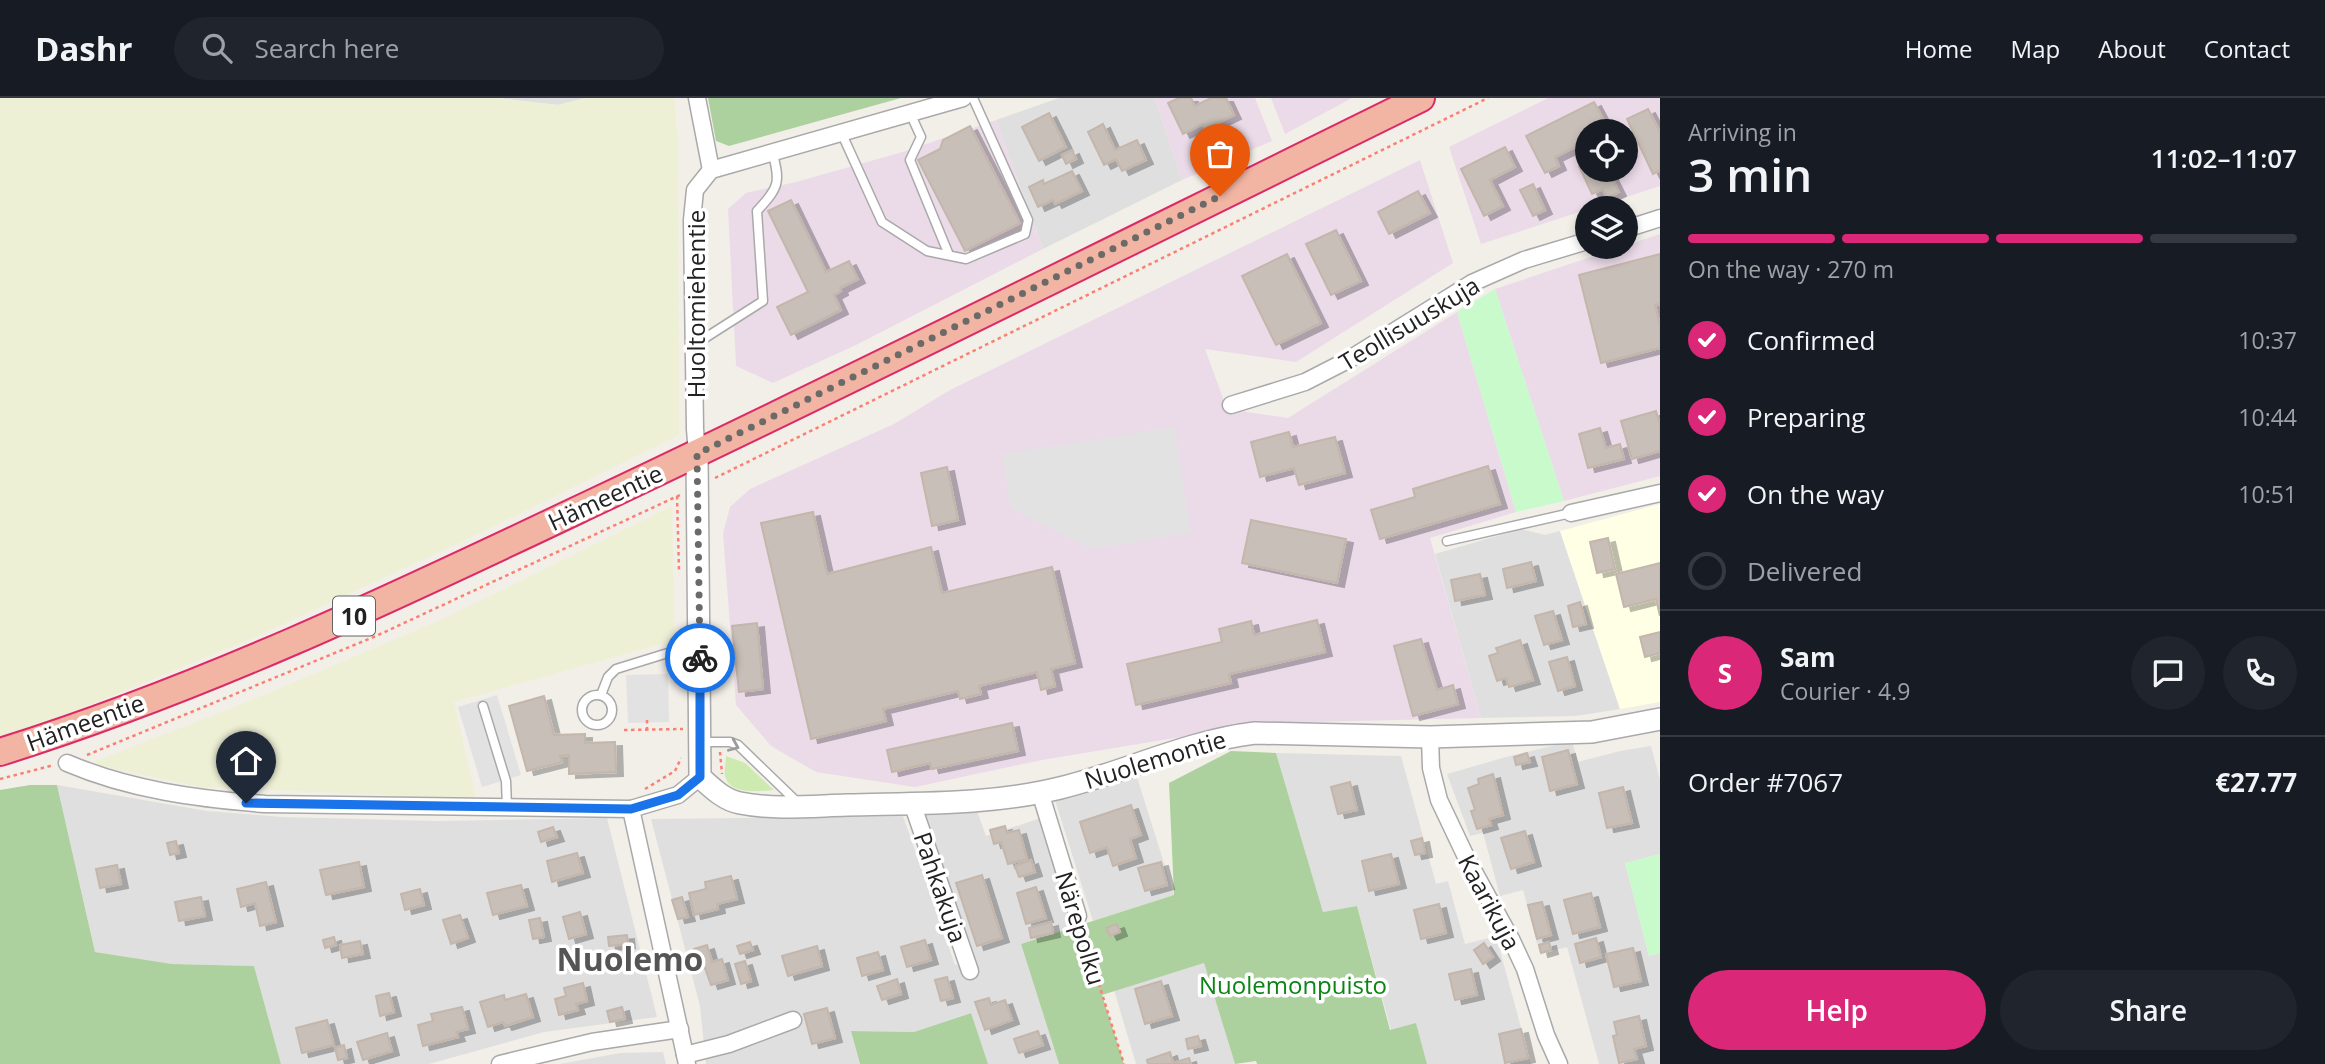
<!DOCTYPE html>
<html lang="en">
<head>
<meta charset="utf-8">
<style>
  :root { --surface:#171b24; --page:#20242c; --text:#f1f3f6; --muted:#9ea1a6; --line:#363941; --accent:#db2777 }
  body { margin:0; font-family:"Open Sans",sans-serif; background:var(--page); color:var(--text); height:100vh; display:flex; flex-direction:column; font-size:26px; white-space:nowrap }
  * { box-sizing:border-box; margin:0 }
  p { font-size:23px; color:var(--muted) }
  .icon { flex:none; width:38px; height:38px; fill:none; stroke:currentColor; stroke-width:2; stroke-linecap:round; stroke-linejoin:round }
  .map { position:relative; flex:1; overflow:hidden }
  .details { display:flex; flex-direction:column; background:var(--surface); width:665px }
  .details>* { flex:none }
  .controls { position:absolute; left:1575px; top:21px; display:grid; gap:14px }
  .controls a { display:grid; place-items:center; width:63px; height:63px; border-radius:50%; background:var(--surface); box-shadow:0 4px 10px #0003; font-size:35px }
  .pin { position:absolute; display:grid; place-items:center; width:60px; height:60px; color:#fff; margin:-72px -30px; border-radius:50% 50% 50% 0; rotate:-45deg; box-shadow:0 0 7px #0007 }
  .pin .icon { rotate:45deg }
  .courier { position:absolute; display:grid; place-items:center; width:70px; height:70px; margin:-35px; border:5px solid #1a73e8; border-radius:50%; background:#fff; color:#222; box-shadow:0 2px 9px #0007 }
  .head em { font-style:normal; font-weight:600 }
  .head div { display:flex; flex-direction:column-reverse }
  .head { display:flex; align-items:center; justify-content:space-between; height:119px; padding:0 28px }
  h1 { font-size:46px; font-weight:600; line-height:52px }
  .bar { display:grid; grid-template-columns:repeat(4,1fr); gap:10px 7px; align-content:center; height:84px; padding:0 28px }
  .bar i { height:9px; border-radius:5px; background:var(--line) }
  .bar .on { background:var(--accent) }
  .bar p { grid-column:span 4 }
  .line { display:flex; align-items:center; gap:18px; padding:0 28px; border-top:2px solid var(--line) }
  .line div { flex:1 }
  .round { display:grid; place-items:center; flex:none; width:74px; height:74px; border-radius:37px; background:var(--page) }
  ol { padding:0 28px; list-style:none }
  li { display:flex; align-items:center; gap:21px; height:77px }
  li p { margin-inline-start:auto }
  li .icon { padding:7px; border-radius:50%; background:var(--accent); color:#fff; stroke-width:4 }
  li:last-child { color:var(--muted) }
  li i { width:38px; height:38px; border:4px solid var(--line); border-radius:50% }
  .primary-button { display:flex; gap:14px; margin-top:auto; padding:14px 28px }
  .primary-button a { flex:1; height:80px; border-radius:42px; background:var(--accent); color:#fff; font-size:28px; font-weight:600; line-height:80px; text-align:center }
  .primary-button a+a { background:var(--page); color:var(--text) }
  header { display:flex; align-items:center; gap:42px; box-sizing:border-box; height:98px; padding:0 35px; background:var(--surface); border-bottom:2px solid var(--line) }
  header strong { font-size:33px }
  nav { display:flex; gap:38px; margin-inline-start:auto; font-size:24px }
  .search { width:490px; height:63px; background:var(--page); display:flex; align-items:center; gap:18px; box-sizing:border-box; padding:0 24px; border-radius:38px; color:var(--muted); font-size:26px }
  main { display:flex; flex:1; min-height:0 }
  .map>svg:first-child { display:block }
  .residential { fill:#e0dfdf }
  .industrial { fill:#ebdbe8; fill-rule:evenodd }
  .education { fill:#ffffe5 }
  .farmland { fill:#eef0d5 }
  .grass { fill:#cdebb0 }
  .forest { fill:#add19e }
  .park { fill:#c8facc }
  .parking { fill:#e2e2e2 }
  .building { fill:#c7bfb8; stroke:#c4b6ab; stroke-width:2; filter:url(#shadow) }
  .lines { fill:none; stroke-linecap:round; stroke-linejoin:round }
  .service-casing { stroke:#a9a9a9; stroke-width:11 }
  .minor-casing { stroke:#a9a9a9; stroke-width:19 }
  .tertiary-casing { stroke:#a9a9a9; stroke-width:24 }
  .trunk-casing { stroke:#dc2a67; stroke-width:30 }
  .path { stroke:#fa8072; stroke-width:2.5; stroke-dasharray:3.5 3.5; stroke-linecap:butt }
  .service { stroke:#fff; stroke-width:8 }
  .minor { stroke:#fff; stroke-width:16 }
  .tertiary { stroke:#fff; stroke-width:21 }
  .trunk { stroke:#f2b4a3; stroke-width:26 }
  .oneway { stroke:#9c9c9c }
  .done { stroke:#6b6a68; stroke-width:7; stroke-dasharray:0 12.6 }
  .route { stroke:#1a73e8; stroke-width:9 }
  .labels { text-anchor:middle; dominant-baseline:central; stroke-width:7; stroke-linejoin:round; paint-order:stroke }
  .shield { fill:#fff; stroke:#646464; stroke-width:2 }
  .shield-label { font-size:23px; font-weight:bold; fill:#222 }
  .street-label { font-size:24px; fill:#222; stroke:#fff }
  .park-label { font-size:24px; fill:#0c8416; stroke:#fff }
  .district-label { font-size:32px; font-weight:bold; fill:#555; stroke:#fff }
</style>
</head>
<body>
<header>
<strong>Dashr</strong>
<div class="search"><svg class="icon" aria-label="search" viewBox="0 0 24 24"><circle cx="10" cy="10" r="6"/><path d="M15 15l6 6"/></svg>Search here</div>
<nav><a>Home</a><a>Map</a><a>About</a><a>Contact</a></nav>
</header>
<main>
<div class="map">
<svg width="1660" height="966" viewBox="0 0 1660 966">
  <defs>
    <filter id="shadow"><feDropShadow dx="7" dy="4" stdDeviation="0" flood-color="#0004"/></filter>
  </defs>
  <rect width="100%" height="100%" fill="#f2efe9"/>
  <g class="residential">
    <path d="M498,0H586L558,7Z"/>
    <path d="M1059,0H1155L1182,82L1043,151L996,22Z"/>
    <path d="M1521,431L1545,437L1560,433L1620,611L1576,618L1481,620L1435,456Z"/>
    <path d="M1572,643L1578,664L1620,653L1651,648L1660,682V756L1625,765L1649,858L1660,855V966H1599L1567,849L1540,856L1523,792L1500,798L1483,735L1470,738L1447,676L1506,659Z"/>
    <path d="M1276,655L1401,658L1436,786L1448,783L1465,846L1496,838L1531,966H1427L1416,926L1391,932L1357,808L1323,814Z"/>
    <path d="M1136,676L1174,797L1093,823L1055,702Z"/>
    <path d="M57,687L207,713L283,719L436,723L607,720L657,919L544,934L429,966H281L254,868L171,866L95,854Z"/>
    <path d="M977,713L986,738L1044,719L1078,828L1021,846L1059,966H988L970,915L914,934L851,933L860,966H706L700,908L651,721L903,718L955,867L970,862L921,717Z"/>
    <path d="M1204,865L1235,966H1136L1114,892Z"/>
    <path d="M663,954L666,966H560L620,955Z"/>
  </g>
  <g class="industrial">
    <path d="M1155,0H1255L1272,43L1182,82Z"/>
    <path d="M1271,0H1352L1285,36Z"/>
    <path d="M1548,0H1660V88L1481,146L1449,49ZM1587,33H1626V72H1587Z"/>
    <path d="M996,22L1043,151L856,247L773,285L736,268L728,111L746,95L796,84L906,53Z"/>
    <path d="M1420,62L1453,165L1296,264L1205,251L1227,311L1288,320L1457,214L1516,414L1430,440L1481,620L1265,625L1042,662L915,689L816,674L771,648L736,607L723,435L730,409L750,391L894,326L950,292Z"/>
    <path d="M1660,136V378L1564,403L1495,191Z"/>
  </g>
  <path class="education" d="M1660,406V604L1620,611L1560,433Z"/>
  <g class="farmland">
    <path d="M0,0H498L558,7L586,0H675L678,56L679,337L472,439L253,540L61,619L0,639Z"/>
    <path d="M672,408L675,542L454,604L476,701L200,689L97,667L96,663L249,603L443,521Z"/>
  </g>
  <path class="grass" d="M726,658L745,665L774,692C762,693 732,697 726,681C723,675 726,665 726,658Z"/>
  <g class="forest">
    <path d="M708,0H901L729,48L716,43Z"/>
    <path d="M1231,653L1276,655L1323,814L1357,808L1390,932L1416,925L1427,966H1257L1256,963L1235,966L1204,865L1102,897L1124,966H1059L1021,846L1174,797L1169,685Z"/>
    <path d="M30,687H57L95,854L172,866L254,868L281,966H0V692Z"/>
    <path d="M971,915L988,966H860L851,933L914,934Z"/>
  </g>
  <g class="park">
    <path d="M1495,191L1564,403L1516,414L1457,214Z"/>
    <path d="M1660,756V855L1649,858L1625,765Z"/>
  </g>
  <g class="parking">
    <path d="M1174,329L1191,435L1091,451L1011,410L1002,356Z"/>
    <path d="M668,576L669,624L628,625L626,577Z"/>
    <path d="M497,597L521,677L482,689L458,609Z"/>
  </g>
  <g class="building">
    <path d="M1179,0H1191L1195,8L1211,0H1226L1234,17L1205,31L1203,26L1183,36L1168,5Z"/>
    <path d="M1594,4L1609,32L1587,33V43L1555,59L1559,68L1545,75L1526,38Z"/>
    <path d="M1648,11L1660,34V72L1653,76L1627,21Z"/>
    <path d="M1049,15L1066,49L1039,63L1022,29Z"/>
    <path d="M1103,26L1115,52L1137,42L1146,62L1122,73L1116,61L1104,67L1088,34Z"/>
    <path d="M970,28L1020,125L965,153L918,62L940,51L943,42Z"/>
    <path d="M1505,49L1515,69L1490,82L1503,108L1484,118L1461,71Z"/>
    <path d="M1072,52L1076,61L1066,66L1062,57Z"/>
    <path d="M1587,64V72H1608L1619,94L1607,100L1603,91L1592,96L1579,68Z"/>
    <path d="M1072,73L1082,93L1055,106L1053,102L1038,109L1029,89L1043,82L1044,86Z"/>
    <path d="M1533,86L1545,112L1533,118L1520,92Z"/>
    <path d="M1418,93L1430,115L1389,136L1378,114Z"/>
    <path d="M791,102L826,174L849,163L858,181L840,190L841,193L834,197L841,212L791,237L777,209L808,194L768,113Z"/>
    <path d="M1336,132L1361,183L1331,197L1306,146Z"/>
    <path d="M1287,156L1321,225L1276,247L1242,178Z"/>
    <path d="M1660,156V206L1655,207L1660,227V250L1601,265L1579,177Z"/>
    <path d="M1656,313L1660,327V353L1632,361L1621,323Z"/>
    <path d="M1600,330L1606,350L1620,346L1624,361L1588,370L1579,336Z"/>
    <path d="M1289,334L1293,349L1335,339L1345,375L1299,387L1294,370L1260,379L1251,344Z"/>
    <path d="M1488,368L1500,406L1380,441L1371,412L1415,399L1413,391Z"/>
    <path d="M947,369L958,422L932,428L921,375Z"/>
    <path d="M813,414L827,476L931,449L942,495L1052,469L1075,565L1051,571L1055,588L1041,592L1037,574L979,588L981,596L960,601L958,593L883,611L886,623L811,641L761,425Z"/>
    <path d="M1251,422L1346,441L1337,485L1242,465Z"/>
    <path d="M1608,440L1615,471L1597,475L1590,444Z"/>
    <path d="M1531,464L1536,483L1507,490L1503,471Z"/>
    <path d="M1660,465V518L1656,501L1624,509L1616,476Z"/>
    <path d="M1480,476L1485,497L1455,503L1451,482Z"/>
    <path d="M1580,504L1586,526L1573,529L1568,508Z"/>
    <path d="M1553,513L1562,542L1544,547L1535,518Z"/>
    <path d="M1317,522L1325,554L1229,576L1231,585L1136,607L1127,566L1222,544L1219,531L1251,523L1254,537Z"/>
    <path d="M757,525L763,591L739,594L732,528Z"/>
    <path d="M1660,534V555L1645,559L1640,539Z"/>
    <path d="M1421,541L1437,592L1453,587L1458,606L1413,618L1394,548Z"/>
    <path d="M1520,542L1533,582L1509,589L1506,580L1497,583L1489,558L1498,555L1496,550Z"/>
    <path d="M1567,559L1575,588L1558,593L1549,564Z"/>
    <path d="M544,598L554,637L585,636V645L615,644L616,674L569,676V657L560,658L562,664L527,673L509,608Z"/>
    <path d="M1012,625L1018,653L932,671L930,665L892,674L887,652Z"/>
    <path d="M1568,652L1577,686L1550,693L1542,659Z"/>
    <path d="M1527,655L1530,664L1516,667L1514,659Z"/>
    <path d="M1493,676L1503,717L1489,721L1491,727L1477,731L1471,713L1475,712L1468,690L1479,686L1478,681Z"/>
    <path d="M1350,684L1357,712L1338,716L1331,689Z"/>
    <path d="M1623,689L1632,725L1607,730L1599,695Z"/>
    <path d="M1131,707L1141,737L1130,741L1136,760L1113,768L1107,749L1090,755L1080,724Z"/>
    <path d="M1005,728L1007,735L1019,732L1027,761L1008,766L1001,744L994,746L990,732Z"/>
    <path d="M553,729L557,739L541,744L538,734Z"/>
    <path d="M1525,733L1534,764L1511,771L1501,740Z"/>
    <path d="M1422,740L1425,755L1415,757L1411,743Z"/>
    <path d="M176,743L179,755L170,757L167,745Z"/>
    <path d="M577,755L583,775L552,784L547,763Z"/>
    <path d="M1391,756L1399,786L1369,793L1362,763Z"/>
    <path d="M1031,762L1035,774L1019,779L1015,768Z"/>
    <path d="M359,764L364,789L326,797L320,772Z"/>
    <path d="M1161,764L1167,787L1145,793L1138,770Z"/>
    <path d="M117,767L121,786L100,790L96,771Z"/>
    <path d="M982,777L1002,840L977,848L956,785Z"/>
    <path d="M731,778L737,801L717,806L718,811L694,817L689,795L706,791L705,784Z"/>
    <path d="M266,784L276,824L260,828L255,805L241,809L237,791Z"/>
    <path d="M521,787L527,808L493,817L487,795Z"/>
    <path d="M1036,789L1046,820L1026,826L1017,795Z"/>
    <path d="M420,791L424,807L405,812L401,796Z"/>
    <path d="M1591,795L1600,829L1573,836L1564,802Z"/>
    <path d="M201,799L205,818L179,823L175,804Z"/>
    <path d="M682,799L688,819L678,821L672,802Z"/>
    <path d="M1542,804L1551,837L1537,841L1528,807Z"/>
    <path d="M1439,806L1446,835L1421,841L1414,812Z"/>
    <path d="M580,814L586,836L569,841L563,819Z"/>
    <path d="M460,817L468,840L451,846L443,822Z"/>
    <path d="M540,820L544,839L533,841L529,822Z"/>
    <path d="M1051,824L1053,835L1031,840L1029,830Z"/>
    <path d="M1117,826L1120,834L1110,838L1106,830Z"/>
    <path d="M627,837L628,846L609,848L608,839Z"/>
    <path d="M334,839L336,847L325,850L323,842Z"/>
    <path d="M1596,840L1601,859L1580,865L1575,846Z"/>
    <path d="M925,842L931,862L907,869L901,849Z"/>
    <path d="M360,843L363,856L342,860L340,847Z"/>
    <path d="M750,844L753,852L740,856L737,848Z"/>
    <path d="M1549,844L1551,852L1541,855L1539,847Z"/>
    <path d="M1484,845L1493,859L1483,866L1474,852Z"/>
    <path d="M707,847L712,864L722,861L728,882L711,887L705,870L700,871L694,851Z"/>
    <path d="M817,848L822,868L788,878L782,858Z"/>
    <path d="M1633,850L1641,883L1614,889L1606,856Z"/>
    <path d="M878,854L883,872L862,878L857,860Z"/>
    <path d="M745,863L751,883L741,886L735,866Z"/>
    <path d="M1471,871L1477,897L1455,902L1449,876Z"/>
    <path d="M947,879L953,900L941,903L935,882Z"/>
    <path d="M897,881L901,896L882,902L877,888Z"/>
    <path d="M1161,883L1172,918L1145,926L1135,891Z"/>
    <path d="M583,885L587,903L576,906L578,912L559,917L555,901L566,898L564,890Z"/>
    <path d="M389,895L394,914L380,918L376,898Z"/>
    <path d="M526,896L533,919L505,928L503,924L488,929L480,904L504,897L505,902Z"/>
    <path d="M989,900L991,907L1005,902L1012,922L985,932L975,904Z"/>
    <path d="M462,909L468,931L456,934L458,939L423,948L418,927L433,923L431,916Z"/>
    <path d="M622,909L625,921L610,924L607,913Z"/>
    <path d="M827,910L835,940L812,946L804,916Z"/>
    <path d="M1639,918L1646,948L1634,951L1637,961L1619,965L1613,938L1617,937L1614,924Z"/>
    <path d="M327,922L334,947L302,955L296,930Z"/>
    <path d="M1521,931L1528,960L1505,965L1499,936Z"/>
    <path d="M1038,933L1043,947L1019,955L1014,941Z"/>
    <path d="M387,935L392,953L363,962L357,944Z"/>
    <path d="M1198,938L1201,948L1188,951L1186,941Z"/>
    <path d="M344,947L347,960L338,962L335,950Z"/>
    <path d="M1170,954L1173,965L1189,960L1191,966H1148L1147,962Z"/>
  </g>
  <g class="lines">
    <g class="service-casing">
      <g id="service">
        <path d="M910,15L921,39L910,62L949,157"/>
        <path d="M841,34L882,124L927,153L966,161L1025,136L1028,122L973,0"/>
        <path d="M694,247L763,203L757,113C779,89 781,85 772,53"/>
        <path d="M1447,443L1571,415"/>
        <path d="M601,597L608,579L616,571L697,546"/>
        <circle cx="597" cy="612" r="15"/>
        <path d="M483,608L506,683L507,710"/>
        <path d="M702,644H730L738,647L797,704"/>
      </g>
    </g>
    <g class="minor-casing">
      <g id="minor">
        <path d="M697,0L711,72"/>
        <path d="M1626,131L1660,120"/>
        <path d="M1231,307L1305,284L1348,262L1472,185L1524,162L1587,143"/>
        <path d="M697,356L695,331L692,122L695,92L711,72L963,0"/>
        <path d="M1571,415L1660,395"/>
        <path d="M1430,639L1431,670L1439,702L1467,761L1511,841L1525,871L1546,937L1559,966"/>
        <path d="M67,665C130,692 198,701 265,706L631,711L678,697L700,679"/>
        <path d="M1040,694L1078,818"/>
        <path d="M912,705L970,873"/>
        <path d="M631,711L687,966"/>
        <path d="M685,957L729,946L793,922"/>
        <path d="M500,966L592,944L680,931"/>
      </g>
    </g>
    <g class="tertiary-casing">
      <path id="tertiary" d="M697,356L700,679C712,690 724,702 740,705C774,712 812,708 847,707C917,705 991,707 1060,690C1126,674 1187,643 1255,635L1430,639L1592,634L1660,621"/>
    </g>
    <g class="trunk-casing">
      <path id="trunk" d="M0,654C208,589 405,494 601,401C876,271 1148,134 1421,0"/>
    </g>
    <g class="path">
      <path d="M715,380L1488,0"/>
      <path d="M677,398L679,472"/>
      <path d="M647,622V632"/>
      <path d="M624,632L683,631"/>
      <path d="M720,654L722,676"/>
      <path d="M87,657L376,538L680,397"/>
      <path d="M0,681L54,667"/>
      <path d="M645,691L675,673L681,660"/>
      <path d="M1082,832L1124,966"/>
    </g>
    <use href="#service" class="service"/>
    <use href="#minor" class="minor"/>
    <use href="#tertiary" class="tertiary"/>
    <use href="#trunk" class="trunk"/>
  </g>
  <defs><path id="oneway-chevron" d="M-2-3.5L2.5 0L-2 3.5" fill="none" stroke-width="1.6" stroke-linecap="round" stroke-linejoin="round" transform="scale(1.75)"/></defs>
  <use class="oneway" href="#oneway-chevron" transform="translate(734 648) rotate(23)"/>
  <g class="lines">
    <path class="done" d="M700,560L697,356L1220,98"/>
    <path class="route" d="M246,705L631,711L678,697L700,679V560"/>
  </g>
  <g class="labels">
    <rect class="shield" x="333" y="498.5" width="42" height="39" rx="5"/>
    <g class="shield-label">
      <text x="354" y="518">10</text>
    </g>
    <g class="street-label">
      <text transform="translate(695 206) rotate(-90)">Huoltomiehentie</text>
      <text transform="translate(1409 225) rotate(-31)">Teollisuuskuja</text>
      <text transform="translate(605 399) rotate(-25)">Hämeentie</text>
      <text transform="translate(85 624) rotate(-20)">Hämeentie</text>
      <text transform="translate(1155 661) rotate(-17)">Nuolemontie</text>
      <text transform="translate(941 789) rotate(71)">Pahkakuja</text>
      <text transform="translate(1490 804) rotate(62)">Kaarikuja</text>
      <text transform="translate(1081 830) rotate(73)">Närepolku</text>
    </g>
    <g class="park-label">
      <text x="1293" y="886">Nuolemonpuisto</text>
    </g>
    <g class="district-label">
      <text x="630" y="860">Nuolemo</text>
    </g>
  </g>
</svg>
<div class="controls">
<a><svg class="icon" aria-label="locate" viewBox="0 0 24 24"><circle cx="12" cy="12" r="6"/><path d="M12 2v4M12 18v4M2 12h4M18 12h4"/></svg></a>
<a><svg class="icon" aria-label="layers" viewBox="0 0 24 24"><path d="M12 4l9 5-9 5-9-5zM3 14l9 5 9-5"/></svg></a>
</div>
<div class="pin" style="left:1220px;top:98px;background:#ea580c"><svg class="icon" aria-label="bag" viewBox="0 0 24 24"><path d="M5 8h14l-1 12H6zM9 8a3 3 0 0 1 6 0"/></svg></div>
<div class="pin" style="left:246px;top:705px;background:#1f2937"><svg class="icon" aria-label="home" viewBox="0 0 24 24"><path d="M3 11l9-7 9 7M6 9v11h12V9"/></svg></div>
<div class="courier" style="left:700px;top:560px"><svg class="icon" aria-label="bike" viewBox="0 0 24 24"><circle cx="6" cy="16" r="4"/><circle cx="18" cy="16" r="4"/><path d="M6 16l4-8h5l3 8M10 8l3 8H6M13 5h3"/></svg></div>
</div>
<section class="details">
<div class="head"><div><h1>3 min</h1><p>Arriving in</p></div><em>11:02–11:07</em></div>
<div class="bar"><i class="on"></i><i class="on"></i><i class="on"></i><i></i><p>On the way · 270 m</p></div>
<ol>
<li><svg class="icon" aria-label="check" viewBox="0 0 24 24"><path d="M5 12l5 5 9-10"/></svg>Confirmed<p>10:37</p></li>
<li><svg class="icon" aria-label="check" viewBox="0 0 24 24"><path d="M5 12l5 5 9-10"/></svg>Preparing<p>10:44</p></li>
<li><svg class="icon" aria-label="check" viewBox="0 0 24 24"><path d="M5 12l5 5 9-10"/></svg>On the way<p>10:51</p></li>
<li><i></i>Delivered</li>
</ol>
<div class="line" style="height:126px"><b class="round" style="background:var(--accent);color:#fff">S</b><div><b>Sam</b><p>Courier · 4.9</p></div><a class="round"><svg class="icon" aria-label="chat" viewBox="0 0 24 24"><path d="M4 5h16v11H9l-5 4z"/></svg></a><a class="round"><svg class="icon" aria-label="phone" viewBox="0 0 24 24"><path d="M5 4h4l2 5-3 2q2 4 5 5l2-3 5 2v4C11 20 4 13 5 4z"/></svg></a></div>
<div class="line" style="height:91px"><div>Order #7067</div><b>€27.77</b></div>
<div class="primary-button"><a>Help</a><a>Share</a></div>
</section>
</main>
</body>
</html>
